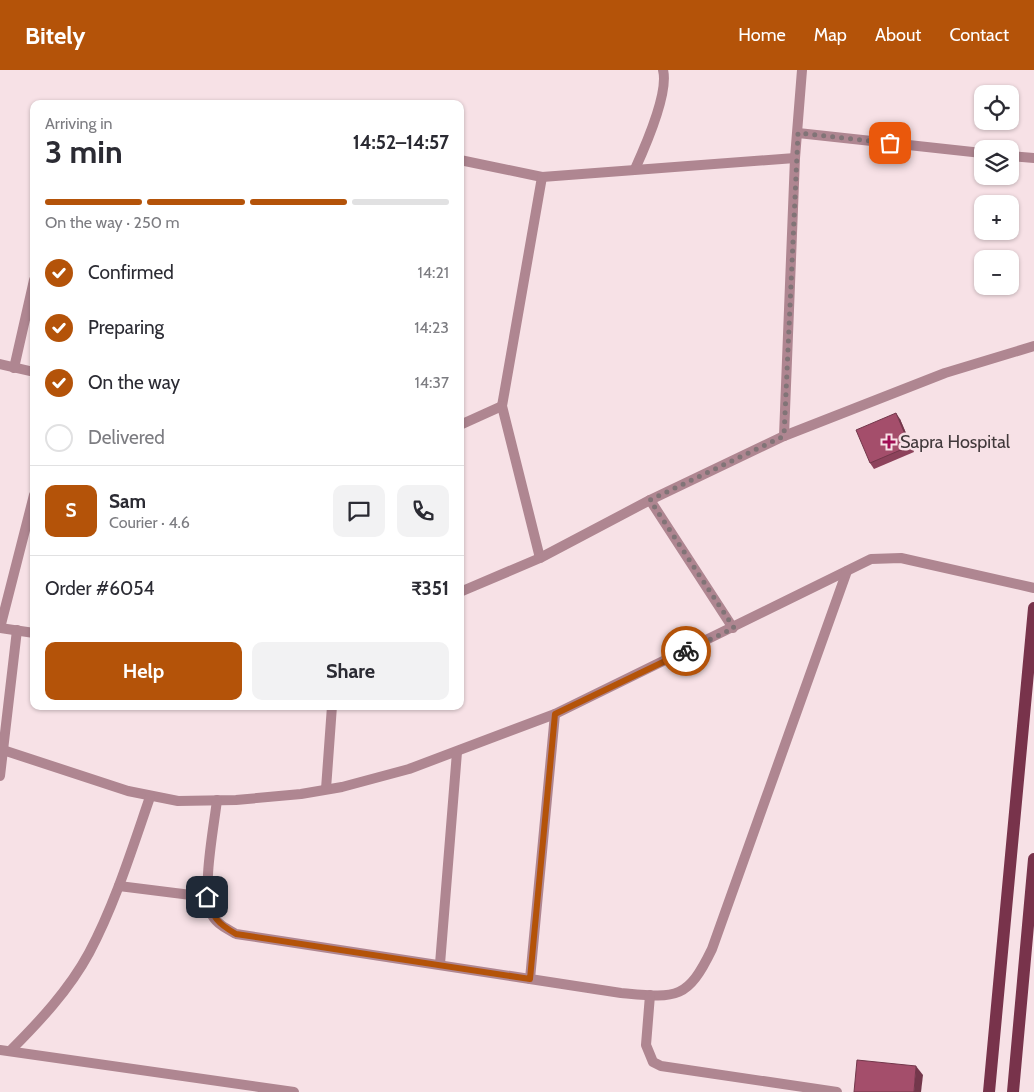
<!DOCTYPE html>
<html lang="en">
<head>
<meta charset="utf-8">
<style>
  :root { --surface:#fff; --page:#f2f2f3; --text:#2b2b33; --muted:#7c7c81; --line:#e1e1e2; --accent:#b45309 }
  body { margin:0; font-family:Cabin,sans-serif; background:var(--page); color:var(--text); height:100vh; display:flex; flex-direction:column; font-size:19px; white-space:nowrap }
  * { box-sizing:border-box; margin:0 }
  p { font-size:16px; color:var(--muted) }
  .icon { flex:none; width:28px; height:28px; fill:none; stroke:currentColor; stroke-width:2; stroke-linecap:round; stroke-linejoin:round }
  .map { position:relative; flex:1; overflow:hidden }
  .details { position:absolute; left:30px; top:30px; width:434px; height:610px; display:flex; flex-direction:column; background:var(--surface); border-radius:10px; box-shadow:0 1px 4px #0004 }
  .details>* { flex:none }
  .fabs { position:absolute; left:974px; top:15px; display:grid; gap:10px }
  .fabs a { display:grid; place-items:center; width:45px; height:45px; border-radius:10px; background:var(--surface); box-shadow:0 1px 4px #0004; font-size:25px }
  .pin { position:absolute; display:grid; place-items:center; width:42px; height:42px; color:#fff; margin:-21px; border-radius:10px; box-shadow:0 2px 8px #0006 }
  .courier { position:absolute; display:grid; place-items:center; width:50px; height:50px; margin:-25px; border:4px solid #b45309; border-radius:50%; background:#fff; color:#222; box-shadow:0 1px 6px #0007 }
  .head em { font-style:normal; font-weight:700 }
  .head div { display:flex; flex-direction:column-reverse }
  .head { display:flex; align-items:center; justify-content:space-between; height:85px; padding:0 15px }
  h1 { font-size:32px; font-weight:700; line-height:38px }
  .bar { display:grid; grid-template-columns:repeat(4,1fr); gap:8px 5px; align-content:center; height:60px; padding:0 15px }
  .bar i { height:6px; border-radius:4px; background:var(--line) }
  .bar .current { background:var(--accent) }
  .bar p { grid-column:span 4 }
  .line { display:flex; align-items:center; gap:12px; padding:0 15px; border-top:1px solid var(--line) }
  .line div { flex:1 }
  .round { display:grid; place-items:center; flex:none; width:52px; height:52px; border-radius:10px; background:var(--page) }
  ol { padding:0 15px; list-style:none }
  li { display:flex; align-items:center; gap:15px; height:55px }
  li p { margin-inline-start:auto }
  li .icon { padding:5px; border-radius:50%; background:var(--accent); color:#fff; stroke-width:4 }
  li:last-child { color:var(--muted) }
  li i { width:28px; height:28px; border:2px solid var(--line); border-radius:50% }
  .button { display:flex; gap:10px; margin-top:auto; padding:10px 15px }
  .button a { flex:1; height:58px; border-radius:10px; background:var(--accent); color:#fff; font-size:20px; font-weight:700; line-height:58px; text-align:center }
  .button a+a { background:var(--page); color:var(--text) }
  header { display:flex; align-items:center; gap:30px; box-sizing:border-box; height:70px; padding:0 25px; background:var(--accent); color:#fff }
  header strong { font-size:24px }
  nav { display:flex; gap:28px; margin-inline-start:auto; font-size:18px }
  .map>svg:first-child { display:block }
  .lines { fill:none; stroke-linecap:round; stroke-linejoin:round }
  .minor { stroke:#af8691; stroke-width:10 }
  .primary { stroke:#78334b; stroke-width:12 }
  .wall { fill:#8d435c }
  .shaded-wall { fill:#73374b }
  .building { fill:#a44e6b; stroke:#73374b }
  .done { stroke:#817477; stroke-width:5; stroke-dasharray:0 9 }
  .route { stroke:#b45309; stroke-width:6 }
  .poi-dot { fill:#a10f54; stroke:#f7e1e6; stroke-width:2 }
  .labels { text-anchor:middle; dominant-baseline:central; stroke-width:5; stroke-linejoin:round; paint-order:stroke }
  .poi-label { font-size:18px; fill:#42393b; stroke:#f7e1e6; text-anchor:start }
</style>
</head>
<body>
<header>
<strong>Bitely</strong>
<nav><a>Home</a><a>Map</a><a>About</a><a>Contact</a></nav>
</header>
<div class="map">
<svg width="1034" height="1022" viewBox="0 0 1034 1022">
  <rect width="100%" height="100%" fill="#f7e1e6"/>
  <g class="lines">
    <g class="minor">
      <path d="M798,63L982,83"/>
      <path d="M1010,86L1034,88"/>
      <path d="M460,90L542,107L502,336L540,488"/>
      <path d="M635,99C645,77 669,23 663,0"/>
      <path d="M542,107L795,88"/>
      <path d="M0,294L34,302"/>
      <path d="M14,298L34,210"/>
      <path d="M460,355L502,336"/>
      <path d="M784,366L795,88L802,0"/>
      <path d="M650,430L733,558"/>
      <path d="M460,522L540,488L650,430L784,366L945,303L1034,276"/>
      <path d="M0,558L34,425"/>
      <path d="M0,558L34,563"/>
      <path d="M3,680L128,721L178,731L236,730L301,724L342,717L409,699L555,644L871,489L901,488L1034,518"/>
      <path d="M0,706L17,560"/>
      <path d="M326,719L332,636"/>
      <path d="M217,730C214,757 201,821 212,845C217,854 227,859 236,864L621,923C676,928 687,931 712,879L847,501"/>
      <path d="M119,816L207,827"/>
      <path d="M440,894L457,682"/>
      <path d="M530,909L555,644"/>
      <path d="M650,925L646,975L653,992L661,996L837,1022"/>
      <path d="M0,980L294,1022"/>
      <path d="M10,981C39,952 69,920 89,883C115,834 132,779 150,727"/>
    </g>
    <g class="primary">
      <path d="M989,1022L1034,538"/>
      <path d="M1013,1022L1034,789"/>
    </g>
  </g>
  <path class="wall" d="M900,349L914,382L874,399L870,393Z"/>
  <g class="shaded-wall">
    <path d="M896,343L900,349L914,382L910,376Z"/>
    <path d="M916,996L923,1005L921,1022H914Z"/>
  </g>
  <g class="building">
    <path d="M896,343L910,376L870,393L856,360Z"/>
    <path d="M857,990L916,996L914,1022H854Z"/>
  </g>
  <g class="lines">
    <path class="done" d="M686,581L734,558L650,430L784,366L798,63L890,73"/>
    <path class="route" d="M207,827C213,848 217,853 236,864L530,909L555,644L686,581"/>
  </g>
  <path class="poi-dot" d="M886.5 364.5h5v5h5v5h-5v5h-5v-5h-5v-5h5z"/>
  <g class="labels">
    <g class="poi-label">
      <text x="900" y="372">Sapra Hospital</text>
    </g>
  </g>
</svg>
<div class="fabs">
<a><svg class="icon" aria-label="locate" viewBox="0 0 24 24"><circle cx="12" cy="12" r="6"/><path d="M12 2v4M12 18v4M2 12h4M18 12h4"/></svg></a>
<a><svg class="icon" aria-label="layers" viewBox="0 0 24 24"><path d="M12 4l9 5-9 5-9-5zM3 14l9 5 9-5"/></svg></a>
<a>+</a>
<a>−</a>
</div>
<div class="pin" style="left:890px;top:73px;background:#ea580c"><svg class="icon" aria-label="bag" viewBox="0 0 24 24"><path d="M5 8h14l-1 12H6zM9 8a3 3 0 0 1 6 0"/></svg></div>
<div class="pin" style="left:207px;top:827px;background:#1f2937"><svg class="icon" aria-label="home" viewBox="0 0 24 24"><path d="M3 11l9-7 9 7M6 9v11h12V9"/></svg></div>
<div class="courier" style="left:686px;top:581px"><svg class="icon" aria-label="bike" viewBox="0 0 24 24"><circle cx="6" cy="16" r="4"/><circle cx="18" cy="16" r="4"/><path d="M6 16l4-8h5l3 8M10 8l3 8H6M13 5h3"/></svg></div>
<section class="details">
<div class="head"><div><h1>3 min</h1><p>Arriving in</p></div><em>14:52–14:57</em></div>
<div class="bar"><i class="current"></i><i class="current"></i><i class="current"></i><i></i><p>On the way · 250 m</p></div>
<ol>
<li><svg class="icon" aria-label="check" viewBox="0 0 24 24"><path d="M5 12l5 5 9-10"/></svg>Confirmed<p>14:21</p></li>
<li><svg class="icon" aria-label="check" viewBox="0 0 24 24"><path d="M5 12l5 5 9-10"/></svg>Preparing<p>14:23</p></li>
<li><svg class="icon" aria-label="check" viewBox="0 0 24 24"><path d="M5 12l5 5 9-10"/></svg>On the way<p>14:37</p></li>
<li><i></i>Delivered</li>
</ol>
<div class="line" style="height:90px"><b class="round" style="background:var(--accent);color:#fff">S</b><div><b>Sam</b><p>Courier · 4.6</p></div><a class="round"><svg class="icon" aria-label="chat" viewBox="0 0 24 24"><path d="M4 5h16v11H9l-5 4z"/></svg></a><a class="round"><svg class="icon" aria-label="phone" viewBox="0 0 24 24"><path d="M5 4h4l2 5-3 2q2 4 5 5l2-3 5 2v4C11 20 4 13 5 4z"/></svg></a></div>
<div class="line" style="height:65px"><div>Order #6054</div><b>₹351</b></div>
<div class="button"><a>Help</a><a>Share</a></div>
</section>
</div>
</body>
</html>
